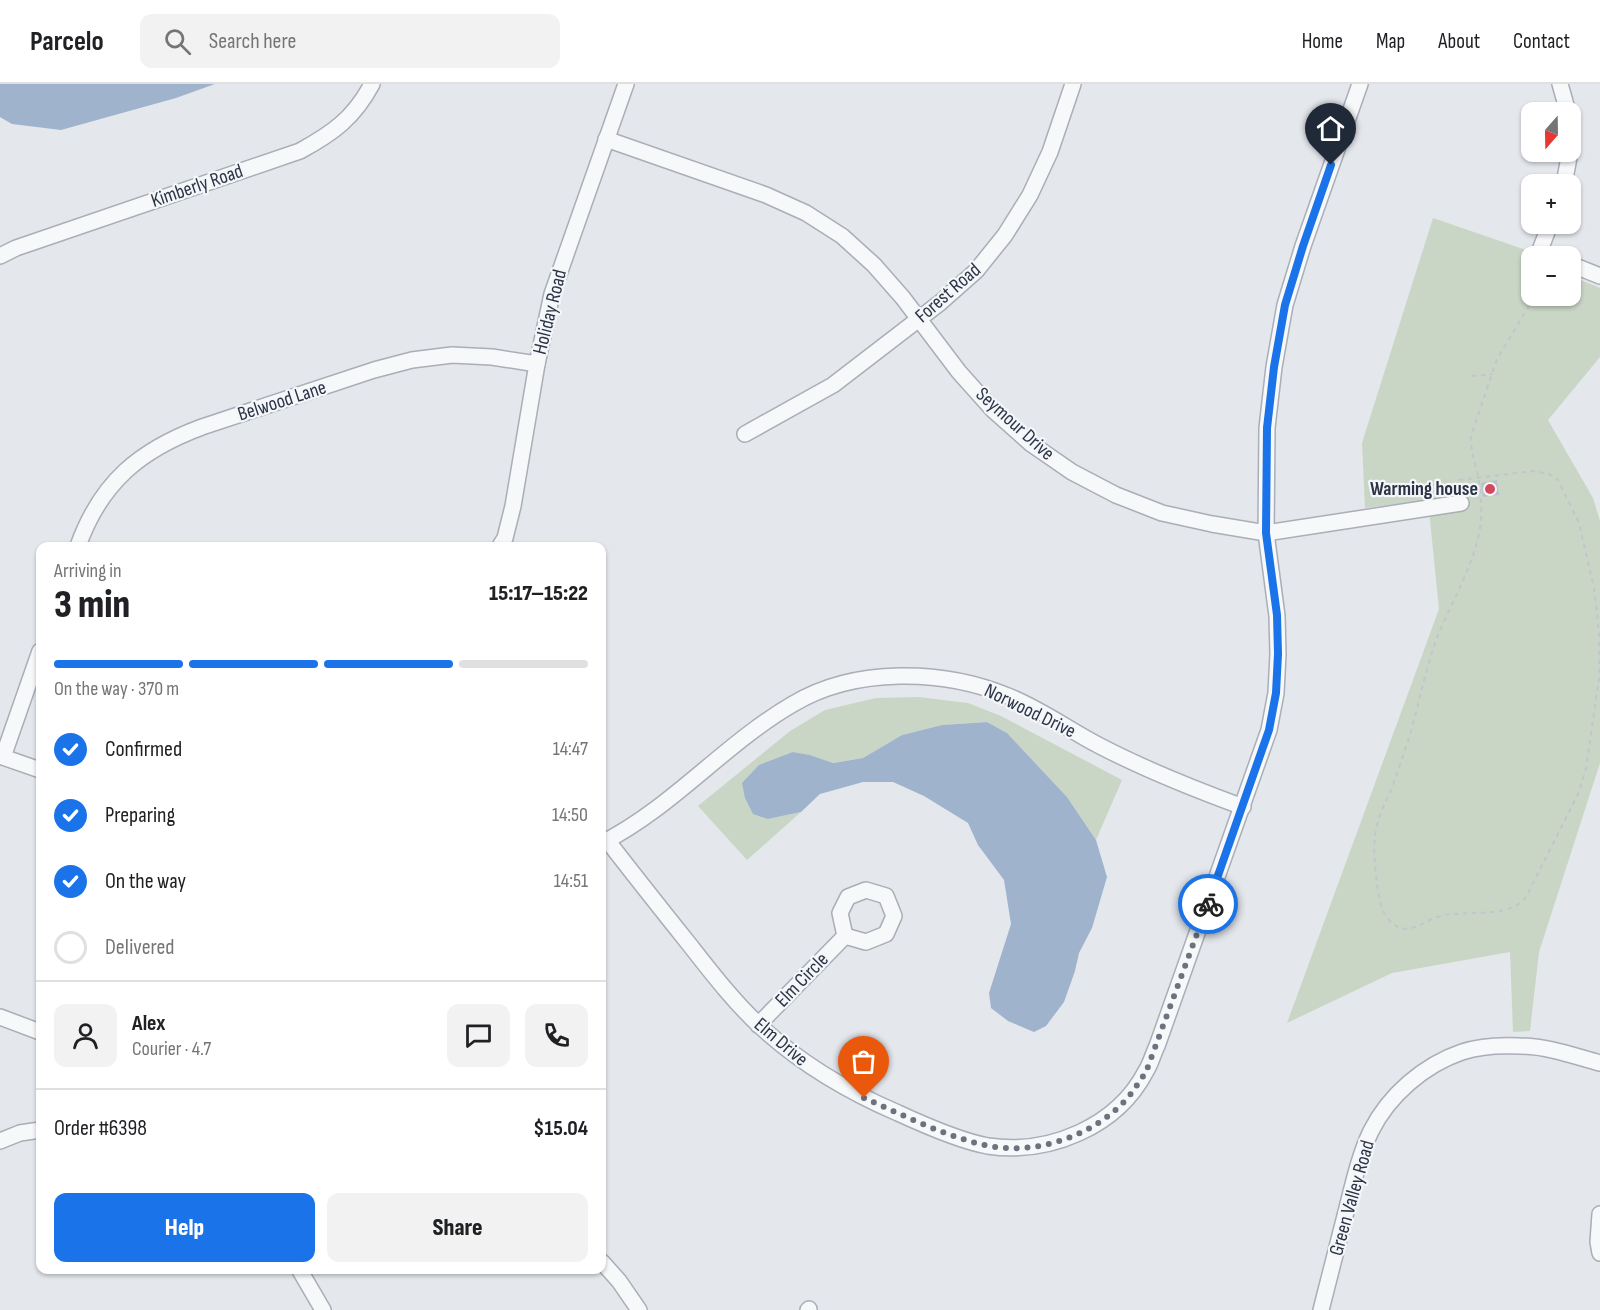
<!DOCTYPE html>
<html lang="en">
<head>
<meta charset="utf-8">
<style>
  :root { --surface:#fff; --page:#f2f2f2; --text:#202124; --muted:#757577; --line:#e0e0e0; --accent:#1a73e8 }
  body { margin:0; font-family:"Sofia Sans Condensed",sans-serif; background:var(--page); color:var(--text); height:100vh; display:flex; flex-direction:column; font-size:22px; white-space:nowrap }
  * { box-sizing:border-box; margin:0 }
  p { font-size:20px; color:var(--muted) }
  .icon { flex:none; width:33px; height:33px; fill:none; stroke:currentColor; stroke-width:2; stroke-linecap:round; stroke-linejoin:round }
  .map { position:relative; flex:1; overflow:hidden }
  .panel { position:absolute; left:36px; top:458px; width:570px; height:732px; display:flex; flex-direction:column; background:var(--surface); border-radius:12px; box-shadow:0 2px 4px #0004 }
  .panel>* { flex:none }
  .needle { width:39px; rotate:200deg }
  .controls { position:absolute; left:1521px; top:18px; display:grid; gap:12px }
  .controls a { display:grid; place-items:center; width:60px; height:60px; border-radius:12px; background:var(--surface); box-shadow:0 2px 4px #0004; font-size:30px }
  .pin { position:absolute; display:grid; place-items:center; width:51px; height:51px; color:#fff; margin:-62px -26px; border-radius:50% 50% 50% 0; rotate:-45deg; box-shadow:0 0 6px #0007 }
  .pin .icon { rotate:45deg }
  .courier { position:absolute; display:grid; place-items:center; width:60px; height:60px; margin:-30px; border:4px solid #1a73e8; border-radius:50%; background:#fff; color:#222; box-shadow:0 2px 8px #0007 }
  .overview em { font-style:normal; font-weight:800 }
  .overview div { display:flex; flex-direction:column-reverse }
  .overview { display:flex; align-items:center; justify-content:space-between; height:102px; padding:0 18px }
  h1 { font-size:39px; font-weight:800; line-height:45px }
  .bar { display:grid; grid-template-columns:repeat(4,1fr); gap:9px 6px; align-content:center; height:72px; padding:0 18px }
  .bar i { height:8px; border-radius:4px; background:var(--line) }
  .bar .selected { background:var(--accent) }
  .bar p { grid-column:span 4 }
  .line { display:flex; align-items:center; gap:15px; padding:0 18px; border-top:2px solid var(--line) }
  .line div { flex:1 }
  .round { display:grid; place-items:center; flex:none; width:63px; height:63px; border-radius:12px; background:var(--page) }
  ol { padding:0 18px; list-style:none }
  li { display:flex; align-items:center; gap:18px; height:66px }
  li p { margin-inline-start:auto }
  li .icon { padding:6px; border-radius:50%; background:var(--accent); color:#fff; stroke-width:4 }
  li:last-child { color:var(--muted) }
  li i { width:33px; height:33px; border:3px solid var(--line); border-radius:50% }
  .primary-button { display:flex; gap:12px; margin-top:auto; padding:12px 18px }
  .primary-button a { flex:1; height:69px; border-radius:12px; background:var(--accent); color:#fff; font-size:24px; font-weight:800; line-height:69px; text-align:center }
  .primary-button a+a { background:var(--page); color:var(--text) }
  header { display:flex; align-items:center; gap:36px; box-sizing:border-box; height:84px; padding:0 30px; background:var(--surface); border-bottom:2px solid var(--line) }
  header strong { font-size:28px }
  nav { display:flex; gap:33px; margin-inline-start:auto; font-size:21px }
  .search { width:420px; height:54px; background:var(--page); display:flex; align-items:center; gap:15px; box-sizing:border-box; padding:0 21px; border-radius:12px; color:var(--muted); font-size:22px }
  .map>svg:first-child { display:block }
  .green { fill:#c9d6c5 }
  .water { fill:#9fb4cc }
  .building { fill:#bbc0ca }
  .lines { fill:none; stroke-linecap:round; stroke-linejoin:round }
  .minor-casing { stroke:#a9aeb7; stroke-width:18 }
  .path { stroke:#c2c5cb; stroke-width:2; stroke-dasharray:4.5 4.5; stroke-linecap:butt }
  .minor { stroke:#f7f8fa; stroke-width:15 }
  .done { stroke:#6c737f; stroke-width:6; stroke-dasharray:0 10.8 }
  .route { stroke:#1a73e8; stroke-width:8 }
  .poi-dot { fill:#d1495b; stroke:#f4f6f9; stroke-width:2 }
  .labels { text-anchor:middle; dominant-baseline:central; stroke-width:4.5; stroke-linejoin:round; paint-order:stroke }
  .street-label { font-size:20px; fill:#2b3445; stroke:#f4f6f9 }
  .poi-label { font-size:20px; font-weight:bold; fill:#2b3445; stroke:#f4f6f9; text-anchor:end }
</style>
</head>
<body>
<header>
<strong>Parcelo</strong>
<div class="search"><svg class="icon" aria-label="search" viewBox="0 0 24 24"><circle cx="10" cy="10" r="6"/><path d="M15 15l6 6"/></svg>Search here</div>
<nav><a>Home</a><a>Map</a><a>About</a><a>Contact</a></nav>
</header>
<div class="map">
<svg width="1600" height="1226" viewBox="0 0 1600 1226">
  <rect width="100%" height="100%" fill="#e4e7ec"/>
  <g class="green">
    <path d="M1433,134L1532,168L1530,176L1531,177L1532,212H1570L1571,192L1600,204V273L1548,336L1593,414L1600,437V679L1539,868L1530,947L1513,948L1510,868L1392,889L1287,939L1439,525L1428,416L1365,424L1362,359Z"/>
    <path d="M918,613L968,619L1001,632L1122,696L1096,756L1067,713L1007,649L987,638L942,641L902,651L863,674L832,679L810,671L793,668L768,735L801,728L747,776L698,722L790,647L825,626L876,614Z"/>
  </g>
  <g class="water">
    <path d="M0,0H215L176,14L61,46L12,40L0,33Z"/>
    <path d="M987,638L1007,649L1067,713L1096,756L1107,793L1092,844L1079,869L1075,887L1064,918L1046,942L1034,948L1008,937L991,924L989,909L1011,840L1004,796L978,761L968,739L924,712L893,698H863L820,710L801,728L768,735L753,730L745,714L742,699L759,681L793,668L810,671L833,679L863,674L902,651L942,641Z"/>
  </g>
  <path class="building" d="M1497,396L1499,411L1483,413L1481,399Z"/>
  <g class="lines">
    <g class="minor-casing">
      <g id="minor">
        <path d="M1560,0L1568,28"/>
        <path d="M1570,46V50"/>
        <path d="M606,55L766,111L806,129L842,152L874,181L903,214L959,288L993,326L1030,359L1072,388L1116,411L1162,429L1212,440L1266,449L1461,419"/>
        <path d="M1564,100L1570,68"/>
        <path d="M1550,140L1539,169L1550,172"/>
        <path d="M0,172L16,164L300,67C333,49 354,34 372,0"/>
        <path d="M1570,180L1600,192"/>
        <path d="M745,350L833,301L941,218L976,187L1005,151L1030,111L1050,68L1073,0"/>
        <path d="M78,462C101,398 140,366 202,343L374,286L412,276L452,271L492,273L537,280"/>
        <path d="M500,462L505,454L513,422L537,280L552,210L626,0"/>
        <path d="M0,672L40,686"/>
        <path d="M3,673L40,567"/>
        <path d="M607,756C634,791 661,825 689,860C711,888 734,918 760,942C801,980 847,1007 898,1029C924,1041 960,1057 988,1062C1049,1071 1117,1043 1146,987C1151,979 1153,970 1157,962L1269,646L1276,609L1278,570L1277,532L1266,449L1267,344L1274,283L1285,221L1303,162L1360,0"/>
        <path d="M602,759C673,723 724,660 793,620C855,583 943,585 1008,612C1041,625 1069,646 1100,662C1146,686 1194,705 1243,723"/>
        <path d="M0,933L40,948"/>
        <path d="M758,941L845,852L866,858L886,850L894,832L886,812L866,806L848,813L840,829L845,852"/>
        <path d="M0,1057L20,1049L40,1046"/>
        <path d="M1600,1130L1598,1158L1600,1169"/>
        <path d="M602,1178L619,1197L639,1226"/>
        <path d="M299,1185L323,1226"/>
        <path d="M808,1226L809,1225"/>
        <path d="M1321,1226C1330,1191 1339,1156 1348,1120C1354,1096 1360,1070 1371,1047C1389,1011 1424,981 1462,968C1480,962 1501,961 1520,962C1547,962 1574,972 1600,979"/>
      </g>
    </g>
    <g class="path">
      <path d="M1472,292L1492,290"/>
      <path d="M1460,405L1459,396L1534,387L1549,390L1558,396L1579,439L1594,504L1599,548V595L1586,684L1579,708L1526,813C1513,832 1475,828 1454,830C1446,830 1439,832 1432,835C1418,841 1405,852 1391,838C1381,829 1379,813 1377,800C1375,782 1372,760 1377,741C1380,728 1387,716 1392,703C1399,685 1405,666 1411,647C1420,615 1426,583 1438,551C1452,518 1471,486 1479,450C1483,432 1481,410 1478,392C1475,378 1470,365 1471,352L1497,275L1535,212"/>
    </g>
    <use href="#minor" class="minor"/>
  </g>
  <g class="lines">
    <path class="done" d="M864,1014C903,1031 942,1051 984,1061C1036,1073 1097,1051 1130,1011C1136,1003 1141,995 1146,988L1208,820"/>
    <path class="route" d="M1208,820L1269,646L1276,609L1278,570L1277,531L1266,449L1267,344L1274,283L1285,221L1303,162L1331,81"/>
  </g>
  <circle class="poi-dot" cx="1490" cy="405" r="6"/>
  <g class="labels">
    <g class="street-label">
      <text transform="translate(197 102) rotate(-19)">Kimberly Road</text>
      <text transform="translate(948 209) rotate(-41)">Forest Road</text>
      <text transform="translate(550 228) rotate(-76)">Holiday Road</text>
      <text transform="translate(282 317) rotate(-18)">Belwood Lane</text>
      <text transform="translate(1015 340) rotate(42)">Seymour Drive</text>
      <text transform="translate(1030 627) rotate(26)">Norwood Drive</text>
      <text transform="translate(802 896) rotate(-46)">Elm Circle</text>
      <text transform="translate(781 958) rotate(40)">Elm Drive</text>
      <text transform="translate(1352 1114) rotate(-74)">Green Valley Road</text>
    </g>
    <g class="poi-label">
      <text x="1478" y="405">Warming house</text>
    </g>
  </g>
</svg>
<div class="controls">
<a><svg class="needle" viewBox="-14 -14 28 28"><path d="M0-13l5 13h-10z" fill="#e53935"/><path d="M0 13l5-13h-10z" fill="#757577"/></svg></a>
<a>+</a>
<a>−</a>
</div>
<div class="pin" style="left:864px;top:1014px;background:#ea580c"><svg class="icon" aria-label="bag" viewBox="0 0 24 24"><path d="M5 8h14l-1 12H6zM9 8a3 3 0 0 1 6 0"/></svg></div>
<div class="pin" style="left:1331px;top:81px;background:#1f2937"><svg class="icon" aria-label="home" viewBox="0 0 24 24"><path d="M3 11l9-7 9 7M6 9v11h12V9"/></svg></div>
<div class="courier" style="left:1208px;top:820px"><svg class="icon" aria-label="bike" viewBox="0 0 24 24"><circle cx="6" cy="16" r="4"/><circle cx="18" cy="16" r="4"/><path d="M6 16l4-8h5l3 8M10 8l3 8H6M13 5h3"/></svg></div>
<section class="panel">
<div class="overview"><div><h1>3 min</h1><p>Arriving in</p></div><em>15:17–15:22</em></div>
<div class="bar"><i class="selected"></i><i class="selected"></i><i class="selected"></i><i></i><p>On the way · 370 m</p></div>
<ol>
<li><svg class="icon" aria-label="check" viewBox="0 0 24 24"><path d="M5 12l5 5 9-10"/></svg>Confirmed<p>14:47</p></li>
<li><svg class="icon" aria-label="check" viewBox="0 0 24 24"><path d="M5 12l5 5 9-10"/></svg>Preparing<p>14:50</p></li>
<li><svg class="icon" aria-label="check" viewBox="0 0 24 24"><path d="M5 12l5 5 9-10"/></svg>On the way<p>14:51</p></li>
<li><i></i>Delivered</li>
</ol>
<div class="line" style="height:108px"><a class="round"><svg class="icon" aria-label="person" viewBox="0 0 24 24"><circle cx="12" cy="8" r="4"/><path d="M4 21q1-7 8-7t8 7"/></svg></a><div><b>Alex</b><p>Courier · 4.7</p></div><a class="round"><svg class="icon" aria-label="chat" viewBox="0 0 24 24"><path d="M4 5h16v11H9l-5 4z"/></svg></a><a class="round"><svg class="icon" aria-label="phone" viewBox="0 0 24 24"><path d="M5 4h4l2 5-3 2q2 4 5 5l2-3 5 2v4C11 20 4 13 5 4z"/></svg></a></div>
<div class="line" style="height:78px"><div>Order #6398</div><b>$15.04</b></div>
<div class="primary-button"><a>Help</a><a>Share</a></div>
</section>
</div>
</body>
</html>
